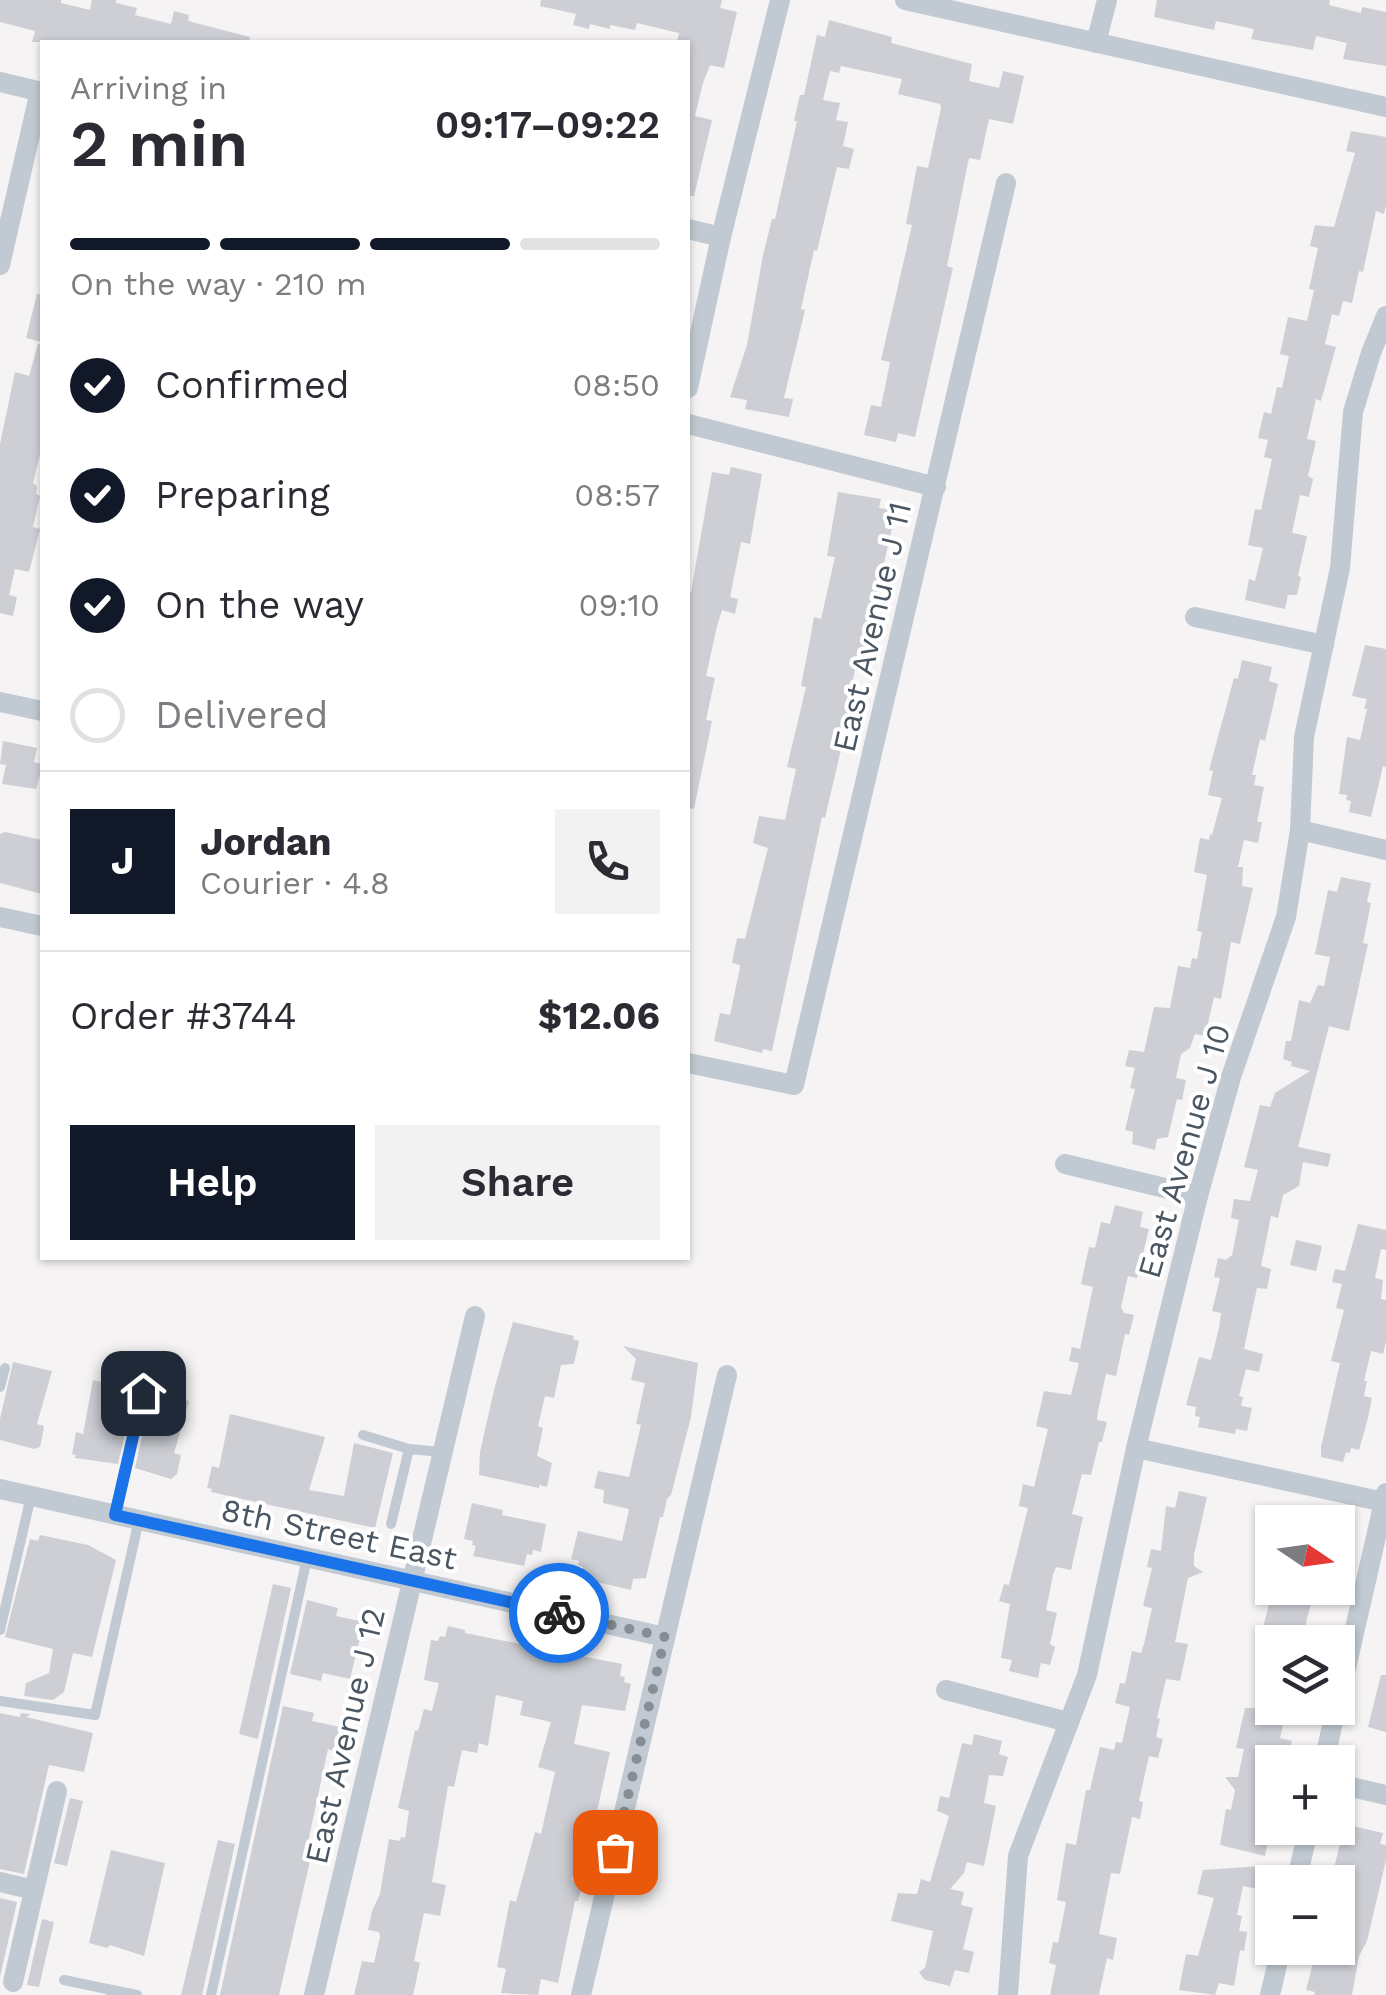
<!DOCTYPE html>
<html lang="en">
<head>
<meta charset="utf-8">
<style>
  :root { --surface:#fff; --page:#f2f2f3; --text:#2b2b33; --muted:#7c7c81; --line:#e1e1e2; --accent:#111827 }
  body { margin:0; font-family:"Work Sans",sans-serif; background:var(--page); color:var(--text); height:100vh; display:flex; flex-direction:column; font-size:38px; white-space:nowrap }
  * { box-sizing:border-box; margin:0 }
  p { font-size:32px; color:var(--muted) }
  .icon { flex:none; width:55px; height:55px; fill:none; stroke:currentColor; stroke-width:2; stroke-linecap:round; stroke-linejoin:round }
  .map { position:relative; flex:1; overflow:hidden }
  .sheet { position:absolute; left:40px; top:40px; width:650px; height:1220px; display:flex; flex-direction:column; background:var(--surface); border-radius:0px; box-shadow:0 2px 8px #0004 }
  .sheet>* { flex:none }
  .needle { width:65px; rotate:103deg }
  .buttons { position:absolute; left:1255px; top:1505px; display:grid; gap:20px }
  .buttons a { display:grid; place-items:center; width:100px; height:100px; border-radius:0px; background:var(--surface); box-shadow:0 2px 8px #0004; font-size:50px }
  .pin { position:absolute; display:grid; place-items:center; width:85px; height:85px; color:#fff; margin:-42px; border-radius:20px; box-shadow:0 5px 15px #0006 }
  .courier { position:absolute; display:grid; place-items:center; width:100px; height:100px; margin:-50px; border:8px solid #1a73e8; border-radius:50%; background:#fff; color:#222; box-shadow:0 2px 12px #0007 }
  .summary em { font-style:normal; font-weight:600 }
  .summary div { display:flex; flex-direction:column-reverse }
  .summary { display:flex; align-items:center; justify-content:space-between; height:170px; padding:0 30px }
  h1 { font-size:65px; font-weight:600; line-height:75px }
  .bar { display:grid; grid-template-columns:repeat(4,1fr); gap:15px 10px; align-content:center; height:120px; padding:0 30px }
  .bar i { height:12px; border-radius:8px; background:var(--line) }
  .bar .active { background:var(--accent) }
  .bar p { grid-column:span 4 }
  .line { display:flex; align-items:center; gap:25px; padding:0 30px; border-top:2px solid var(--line) }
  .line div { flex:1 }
  .round { display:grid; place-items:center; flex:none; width:105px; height:105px; border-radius:0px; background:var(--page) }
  ol { padding:0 30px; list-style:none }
  li { display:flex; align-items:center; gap:30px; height:110px }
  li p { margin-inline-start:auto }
  li .icon { padding:10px; border-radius:50%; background:var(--accent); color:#fff; stroke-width:4 }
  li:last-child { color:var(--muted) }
  li i { width:55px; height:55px; border:5px solid var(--line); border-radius:50% }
  .button { display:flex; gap:20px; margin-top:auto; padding:20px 30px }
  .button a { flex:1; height:115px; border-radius:0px; background:var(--accent); color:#fff; font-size:40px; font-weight:600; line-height:115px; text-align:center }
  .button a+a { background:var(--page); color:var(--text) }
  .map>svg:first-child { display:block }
  .building { fill:#cdcfd5 }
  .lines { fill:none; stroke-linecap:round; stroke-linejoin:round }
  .service { stroke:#c1cad2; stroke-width:10 }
  .minor { stroke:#c1cad2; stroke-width:20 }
  .done { stroke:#868d94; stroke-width:10; stroke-dasharray:0 18 }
  .route { stroke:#1a73e8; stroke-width:12 }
  .labels { text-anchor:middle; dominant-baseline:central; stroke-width:8; stroke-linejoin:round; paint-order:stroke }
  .street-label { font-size:32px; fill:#4a5661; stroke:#fff }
</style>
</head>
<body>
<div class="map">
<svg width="1386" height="1995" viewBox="0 0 1386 1995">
  <rect width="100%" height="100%" fill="#f5f3f3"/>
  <g class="building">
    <path d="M0,0H61V3L90,10L92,0H116V3L137,8L135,15L171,24L174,11L189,15L188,21L250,37L249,42H32L35,31L0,22Z"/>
    <path d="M541,0H722L720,8L737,12L724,68L710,65L703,83L695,116L712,120L694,196H688V42H677L679,33L637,23L635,30L610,25V29L590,24L589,29L573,25L576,14L540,6Z"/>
    <path d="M1157,0H1330L1329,5L1361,13L1362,7L1386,12V66L1343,59L1347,43L1316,36L1313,50L1251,39L1254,29L1216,21L1214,30L1154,17Z"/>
    <path d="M829,20L892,37L891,43L972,64L969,81L999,88L1003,71L1024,76L1013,124L989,119L980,160L969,158L947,266L953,268L952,272L915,437L898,433L896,442L864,435L871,405L881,407L890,362L881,360L912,225L906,224L917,166L928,168L941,108L940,104L898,94L902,79L841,66L839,73L830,71L823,100L840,103L836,120L848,122L843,146L854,149L849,169L837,167L817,251L814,250L801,309L805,310L784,398L793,399L789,417L745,409L747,400L730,397L747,345L763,255L772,219H775L797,121H794L798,103L800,95H804L817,35L825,37Z"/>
    <path d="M1351,131L1386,137V205L1384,214L1376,211L1363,272L1359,271L1352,303L1343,301L1339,316L1332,314L1325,344L1336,347L1321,401L1316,399L1307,439L1316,441L1308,476L1313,479L1309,497L1300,495L1292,533L1307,536L1298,576L1301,577L1297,595H1288L1285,609L1245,600L1249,579L1255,581L1263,548L1248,545L1255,509L1261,510L1272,459L1264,457L1268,440L1258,438L1264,412L1271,414L1277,387L1282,388L1289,356L1280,354L1288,317L1307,321L1314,290L1309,289L1318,248L1310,246L1315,225L1334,227L1355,153L1346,151Z"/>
    <path d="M37,294L42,295V342L26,338Z"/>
    <path d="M38,344H42V454H40L33,483L37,486L36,494L40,496L33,527L40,529L29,572L15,569L9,595L17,597L13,616L0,613V444L15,372L29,376Z"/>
    <path d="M731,467L762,474L750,544L741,542L730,597L738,599L735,614L722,610L717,626L706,676L715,678L706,720L712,721L694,809L688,808V592H691L712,472L729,475Z"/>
    <path d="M838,492L881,499L879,508L896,511L862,658L858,657L846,710L850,711L825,818L822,817L772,1051L763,1049L762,1053L714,1041L720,1013L730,1015L740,968V965L732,963L737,938L745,939L768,848L753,843L759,816L785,820L796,769L787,767L806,687L801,686L811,634L814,617L821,619L835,557L827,556Z"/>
    <path d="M1365,645L1386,649V767L1383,766L1371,817L1349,812L1351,801L1346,800L1347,795L1339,794L1347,737L1360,740L1367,709H1364L1367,699L1352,696Z"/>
    <path d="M1242,660L1272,667L1269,681L1278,684L1265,741L1260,739L1252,775H1256L1254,785L1264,787L1257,822H1262L1258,843L1244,840L1238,867H1243L1242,886L1253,888L1240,944L1231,942L1221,999L1214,997L1205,1036L1195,1034L1190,1048L1181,1054L1176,1078L1186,1080L1182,1100L1177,1099L1168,1137L1157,1139L1155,1150L1132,1144L1133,1132L1125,1130L1135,1089L1130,1088L1135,1068L1125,1066L1129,1050L1144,1052L1154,1007L1170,1008L1178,966L1190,968L1192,958L1197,959L1202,932L1197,931L1207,875L1194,872L1200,838L1209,840L1210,834L1212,835L1222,798L1208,795L1213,771L1209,770L1234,678L1238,679Z"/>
    <path d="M3,741L37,748L34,762L42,764V768L36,789L2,784L6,765L0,764Z"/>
    <path d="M5,832L42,840V894L0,883V834Z"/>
    <path d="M1341,877L1371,883L1367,902L1371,903L1363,943L1368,944L1349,1031L1329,1026L1298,1147L1331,1154L1328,1167L1303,1162L1299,1186L1283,1195L1278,1218L1271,1216L1261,1266L1271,1269L1267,1289L1257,1288L1244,1349L1263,1354L1259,1372L1246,1369L1239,1396L1243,1397L1241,1406L1252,1408L1247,1431L1236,1429L1235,1434L1198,1427L1200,1417L1195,1416L1196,1407L1186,1405L1199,1357L1211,1360L1219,1328L1221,1313L1212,1311L1220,1278L1214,1277L1218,1258L1226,1260L1232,1255L1239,1220L1231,1218L1234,1199L1250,1201L1258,1170L1244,1167L1260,1105L1270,1107L1275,1093L1310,1071L1291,1066L1292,1062L1283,1059L1286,1041H1291L1299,1000L1310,1003L1318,985L1324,986L1330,957L1315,954L1328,890L1337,892Z"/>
    <path d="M1115,1205L1143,1212L1140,1227L1149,1229L1137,1278L1128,1276L1121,1307L1124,1313L1134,1315L1129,1335L1125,1334L1116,1376L1106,1374L1098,1411L1097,1420L1107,1422L1102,1442H1099L1091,1475L1082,1474L1072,1514L1083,1517L1071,1570L1056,1567L1053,1575L1046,1610L1057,1613L1050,1644L1055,1647L1050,1665L1041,1663L1038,1678L1009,1671L1012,1660L1001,1658L1010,1604L999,1601L1004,1584L1009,1585L1028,1508L1019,1506L1023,1484L1034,1487L1048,1429L1036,1426L1044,1391L1071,1395L1079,1363L1069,1361L1072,1347L1080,1349L1093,1287L1081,1284L1089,1247L1095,1248L1101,1222L1110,1224Z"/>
    <path d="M1358,1224L1386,1230V1250L1381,1249L1375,1278L1383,1280L1381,1299L1386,1300V1341L1383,1354L1371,1351L1364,1381H1367L1364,1396L1372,1398L1368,1418L1359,1450L1351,1448L1350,1453L1346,1452L1343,1462L1321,1457V1447L1340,1363L1331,1361L1344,1310L1336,1308L1342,1284L1332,1282L1335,1269L1345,1271Z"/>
    <path d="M1296,1240L1322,1246L1316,1271L1290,1265Z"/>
    <path d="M513,1322L574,1336L573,1339L579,1341L574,1364L561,1365L554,1398L545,1396L538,1426L543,1428L537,1456L552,1463L547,1487L539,1485V1488L479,1475L480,1452L494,1390Z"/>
    <path d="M623,1346L698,1363L691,1417L671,1495L667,1499L663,1517H660L646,1578L633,1579L631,1590L580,1578L583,1567L578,1565L579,1561L571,1559L578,1531L622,1541L629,1509L603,1503L604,1490L594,1488L598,1471L629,1477L641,1425L636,1424L645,1383L631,1380L636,1359Z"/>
    <path d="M13,1362L52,1371L37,1424L44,1426L43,1433L40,1447L34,1449L0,1440V1419Z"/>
    <path d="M93,1380L135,1390L118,1464L75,1458L76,1455L72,1454L76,1432L83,1434Z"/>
    <path d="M152,1392L189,1401L174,1453L181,1455L177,1474L171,1479L135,1468Z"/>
    <path d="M230,1414L325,1437L309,1490L344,1496L354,1443L393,1453L375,1528L211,1492L212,1489L207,1488L212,1466L219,1468Z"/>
    <path d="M1179,1491L1207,1497L1194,1555V1566L1203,1572L1188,1578L1175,1642L1188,1644L1180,1681L1166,1679L1157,1718L1160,1719L1156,1737L1163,1739L1158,1758L1149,1756L1139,1801L1143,1802L1140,1819L1132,1817L1120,1874L1111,1873L1099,1934L1117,1938L1113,1960L1107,1958L1099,1995H1050L1056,1965L1049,1963L1053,1942L1058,1943L1066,1902L1057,1900L1066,1843L1076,1845L1086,1790H1090L1100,1747L1114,1750L1116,1742L1122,1743L1130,1707L1115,1703L1120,1683L1125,1684L1132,1651L1141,1653L1144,1644L1152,1608L1143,1606L1152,1568L1147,1567L1151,1549L1161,1551L1166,1506L1175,1508Z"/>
    <path d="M472,1503L503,1510L502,1515L546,1524L541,1552L533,1550L532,1555L527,1554L524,1566L473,1556L476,1546L472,1545L473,1541L464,1539Z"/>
    <path d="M40,1535L88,1545L116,1560L92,1657L73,1653L64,1692L53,1700L24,1696L26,1683L49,1673L53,1649L5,1637L30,1539L38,1541Z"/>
    <path d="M273,1584L291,1588L258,1739L239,1734Z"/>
    <path d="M1273,1588H1315L1301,1642H1272V1656L1257,1652Z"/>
    <path d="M307,1600L338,1608L336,1616L364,1622L350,1679L323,1673L321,1681L290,1674Z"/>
    <path d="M448,1626L465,1630V1633L622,1664L620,1676L625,1677L624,1682L631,1684L625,1711L582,1705L574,1744L610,1752L588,1852L578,1850L572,1880L583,1883L578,1901H575L558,1983L541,1979L538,1995L501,1993L506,1969L497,1967L510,1900L516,1902L535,1832L541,1834L555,1772L538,1767L551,1722L520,1715L523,1701L496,1695L488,1746L479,1743L477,1753L462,1750L454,1787L448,1786L432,1882L446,1885L440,1916L424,1913L414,1961L420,1963L413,1995H354L362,1961L374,1963L380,1937L379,1932L368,1930L372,1911L380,1894L389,1839L400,1841L401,1837L405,1838L409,1811L398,1808L402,1790L415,1730L418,1731L424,1709L432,1711L439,1683L424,1680L431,1640L438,1641L440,1636L445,1637Z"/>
    <path d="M1381,1675H1386V1732L1368,1727Z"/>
    <path d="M1267,1680L1272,1681V1708H1287L1280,1738L1292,1741L1287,1760L1272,1757V1792L1270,1804L1265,1803L1258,1834L1269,1836L1265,1856L1220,1845L1226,1809L1231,1810L1235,1790L1225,1777H1238L1244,1749L1236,1748L1245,1708H1260Z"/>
    <path d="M283,1706L314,1713L312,1721L340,1727L334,1751L328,1749L308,1842L314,1844L279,1995H220Z"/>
    <path d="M0,1713L20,1717L21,1713L31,1714L26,1717L93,1733L84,1772L49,1765L24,1874L0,1869Z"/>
    <path d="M974,1734L1002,1741L999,1754L1008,1757L1003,1776L989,1775L984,1803L996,1806L984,1866L967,1862L964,1873L950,1889L964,1892L961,1905L973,1908L963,1949L974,1952L969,1973L955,1970L950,1986L925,1980L919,1972L925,1968L933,1931L891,1921L898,1893L917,1894L921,1879L930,1882L949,1816L937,1811L940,1796L949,1798L962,1743L972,1745Z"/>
    <path d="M70,1798L83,1801L67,1866L54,1863Z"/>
    <path d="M1353,1826L1383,1833L1380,1844L1386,1845V1860L1367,1941L1359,1956L1352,1995H1314L1315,1992L1306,1990L1317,1948H1338L1341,1893L1338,1892V1882H1331L1341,1839L1350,1840Z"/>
    <path d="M218,1840L235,1844L202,1995H181Z"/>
    <path d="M111,1850L165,1863L144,1956L110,1945L107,1948L89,1943Z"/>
    <path d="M1262,1866L1257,1889L1243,1886L1237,1915L1242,1916L1239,1931L1247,1932L1244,1951L1240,1950L1234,1986L1219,1983L1215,1995L1179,1990L1186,1954L1198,1956L1214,1898L1197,1894L1203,1870Z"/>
    <path d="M0,1898L17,1902L0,1977Z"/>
    <path d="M42,1919L54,1922L39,1987L27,1985Z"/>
  </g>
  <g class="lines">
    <g class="service">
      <path d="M0,1387L5,1368"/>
      <path d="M363,1435L409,1449"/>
      <path d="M115,1514L143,1393"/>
      <path d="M391,1524L409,1449L442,1452"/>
      <path d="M0,1630L31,1496"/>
      <path d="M0,1701L95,1715L139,1520"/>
      <path d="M64,1980L112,1990"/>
      <path d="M111,1994L112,1990L137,1995"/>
      <path d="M211,1995L307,1558"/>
    </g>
    <g class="minor">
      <path d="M905,0L1386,107"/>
      <path d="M1096,43L1107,0"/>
      <path d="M0,82L42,92"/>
      <path d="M688,229L721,237"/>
      <path d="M0,265L40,91"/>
      <path d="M688,388L721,237L780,0"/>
      <path d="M688,424L936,487"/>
      <path d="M1195,617L1324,645"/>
      <path d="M0,702L42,711"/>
      <path d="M1300,830L1386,850"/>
      <path d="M0,917L42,926"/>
      <path d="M688,1063L794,1085L1006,183"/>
      <path d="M1065,1164L1198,1196"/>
      <path d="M1136,1448L1384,1502"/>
      <path d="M0,1489L665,1637"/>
      <path d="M946,1690L1068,1722"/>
      <path d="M1338,1703L1386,1493"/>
      <path d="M1324,1762L1336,1708"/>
      <path d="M1338,1784L1386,1795"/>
      <path d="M0,1882L34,1890"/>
      <path d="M1296,1882L1309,1828"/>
      <path d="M13,1982L57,1791"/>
      <path d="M314,1995L475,1316"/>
      <path d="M581,1995L727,1375"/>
      <path d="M1008,1995L1018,1856L1087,1675L1136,1448L1198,1196L1231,1077L1286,917L1300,830L1304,737L1340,568L1353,412L1371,353L1386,316"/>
      <path d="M1270,1995L1281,1948"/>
    </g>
  </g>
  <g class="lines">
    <path class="done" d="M559,1613L665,1637L615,1852"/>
    <path class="route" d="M143,1393L115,1515L559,1613"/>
  </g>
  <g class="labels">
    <g class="street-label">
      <text transform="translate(872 627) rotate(-77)">East Avenue J 11</text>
      <text transform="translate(1184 1151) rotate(-74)">East Avenue J 10</text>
      <text transform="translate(339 1534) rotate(12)">8th Street East</text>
      <text transform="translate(345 1736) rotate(-77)">East Avenue J 12</text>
    </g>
  </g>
</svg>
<div class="buttons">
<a><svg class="needle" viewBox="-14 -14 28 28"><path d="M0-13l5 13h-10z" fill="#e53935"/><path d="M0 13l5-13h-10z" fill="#7c7c81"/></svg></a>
<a><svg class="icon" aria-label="layers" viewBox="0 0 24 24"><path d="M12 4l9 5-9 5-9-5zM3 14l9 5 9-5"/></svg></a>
<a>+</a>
<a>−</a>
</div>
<div class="pin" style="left:615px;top:1852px;background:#ea580c"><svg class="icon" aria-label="bag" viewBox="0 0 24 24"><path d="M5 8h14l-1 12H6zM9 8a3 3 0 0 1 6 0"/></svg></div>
<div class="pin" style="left:143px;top:1393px;background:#1f2937"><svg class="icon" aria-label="home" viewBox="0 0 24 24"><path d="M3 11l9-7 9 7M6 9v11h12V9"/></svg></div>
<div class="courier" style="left:559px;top:1613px"><svg class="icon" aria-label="bike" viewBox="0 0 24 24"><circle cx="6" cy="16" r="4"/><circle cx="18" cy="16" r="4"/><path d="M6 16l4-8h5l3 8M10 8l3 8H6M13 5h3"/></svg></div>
<section class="sheet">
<div class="summary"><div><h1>2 min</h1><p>Arriving in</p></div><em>09:17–09:22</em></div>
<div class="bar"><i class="active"></i><i class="active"></i><i class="active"></i><i></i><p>On the way · 210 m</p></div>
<ol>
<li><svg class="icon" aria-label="check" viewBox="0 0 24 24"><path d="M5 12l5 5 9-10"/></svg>Confirmed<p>08:50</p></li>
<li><svg class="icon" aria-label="check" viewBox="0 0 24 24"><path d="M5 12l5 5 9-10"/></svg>Preparing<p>08:57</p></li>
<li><svg class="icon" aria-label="check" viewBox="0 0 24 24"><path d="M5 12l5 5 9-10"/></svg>On the way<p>09:10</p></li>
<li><i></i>Delivered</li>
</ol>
<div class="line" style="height:180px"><b class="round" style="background:var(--accent);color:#fff">J</b><div><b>Jordan</b><p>Courier · 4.8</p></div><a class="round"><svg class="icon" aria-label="phone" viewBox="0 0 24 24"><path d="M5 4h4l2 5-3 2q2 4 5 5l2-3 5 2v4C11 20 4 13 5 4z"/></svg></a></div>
<div class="line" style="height:130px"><div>Order #3744</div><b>$12.06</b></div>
<div class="button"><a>Help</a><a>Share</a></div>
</section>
</div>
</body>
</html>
